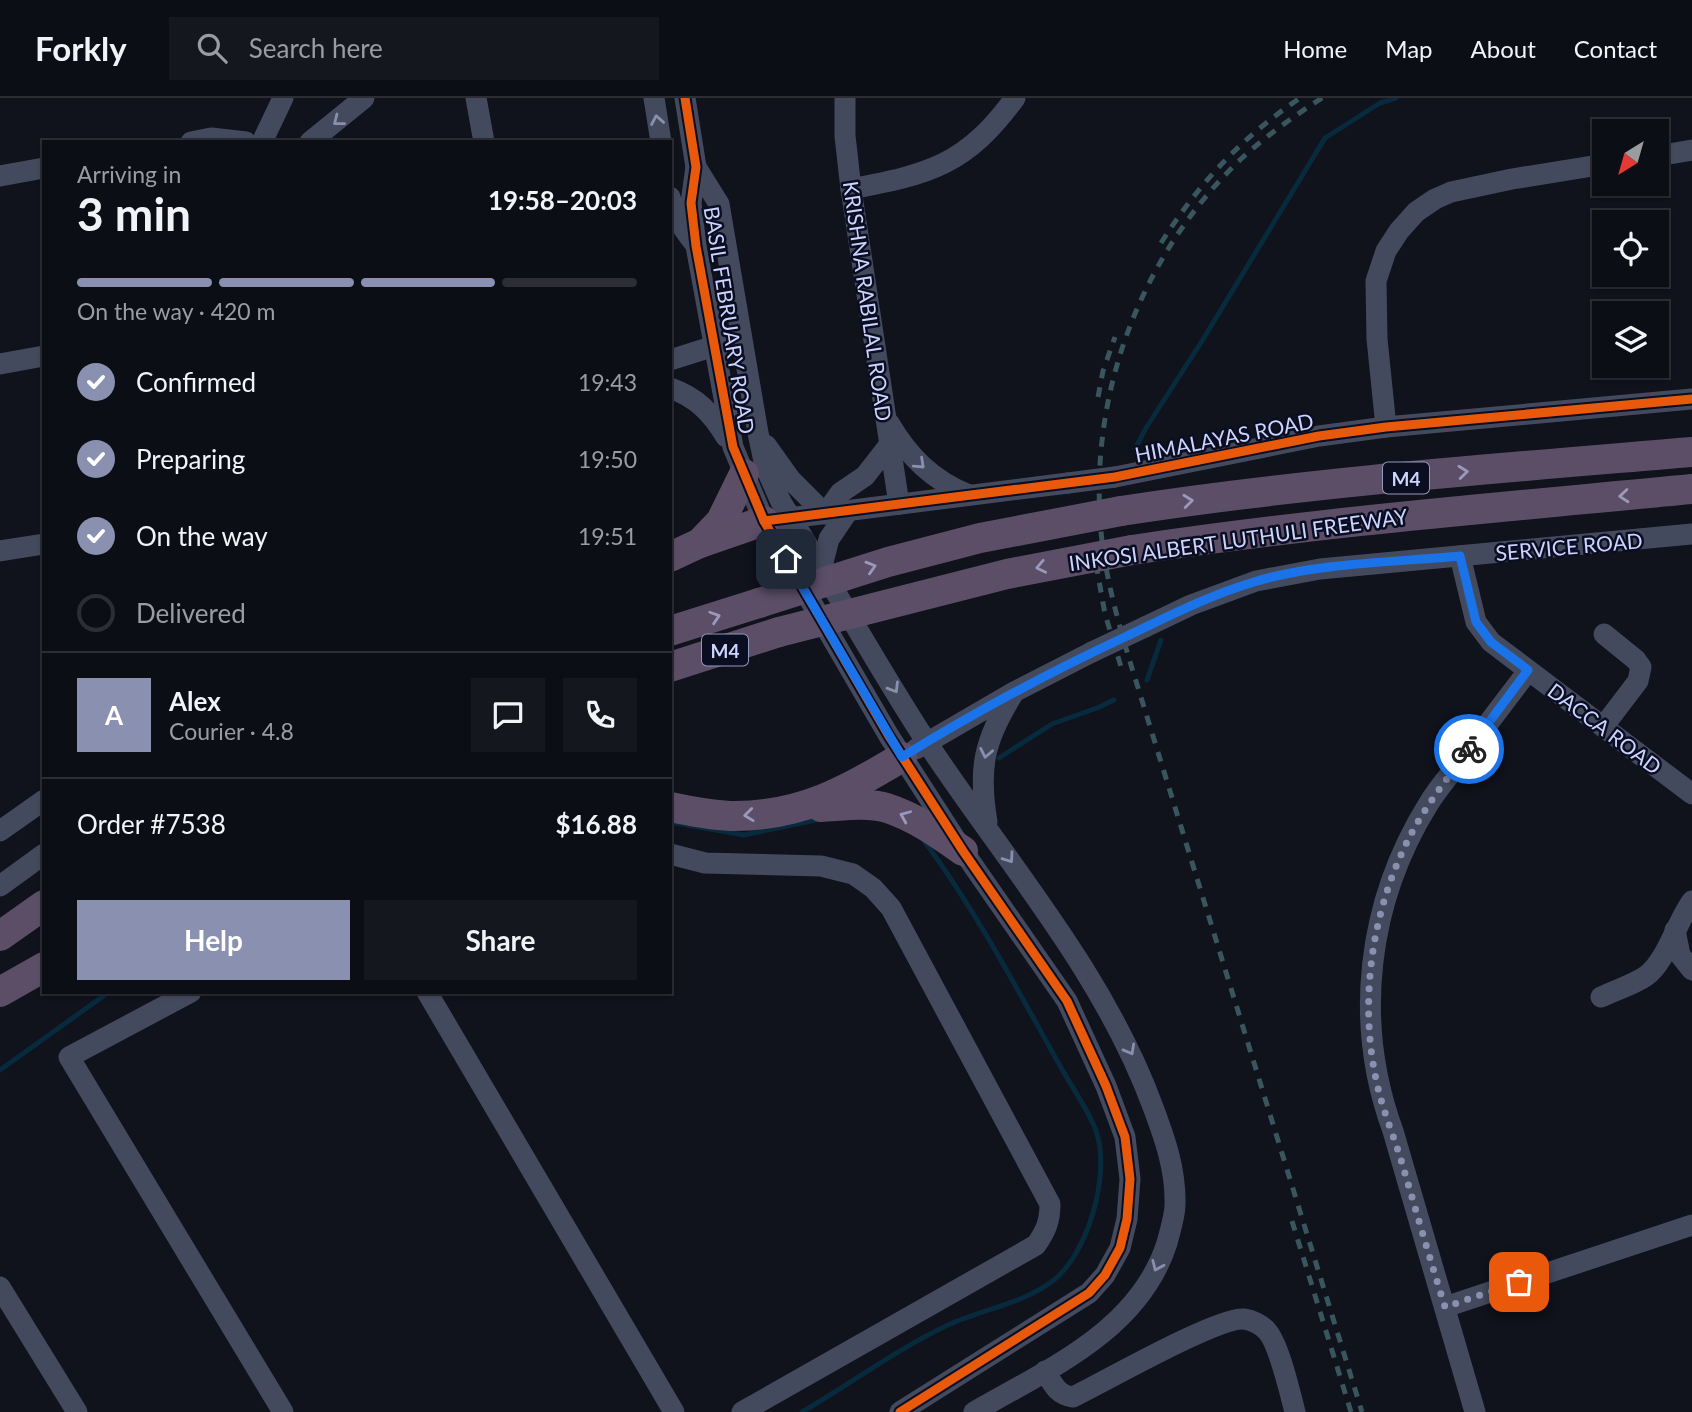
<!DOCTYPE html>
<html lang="en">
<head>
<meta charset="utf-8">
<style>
  :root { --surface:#0c0e15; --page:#15171e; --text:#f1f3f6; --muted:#9a9ca0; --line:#2c2e34; --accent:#8a91b0 }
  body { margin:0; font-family:Lato,sans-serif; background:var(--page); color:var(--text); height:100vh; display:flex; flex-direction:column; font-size:26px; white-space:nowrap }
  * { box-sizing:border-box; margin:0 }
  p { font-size:23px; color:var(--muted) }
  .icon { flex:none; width:38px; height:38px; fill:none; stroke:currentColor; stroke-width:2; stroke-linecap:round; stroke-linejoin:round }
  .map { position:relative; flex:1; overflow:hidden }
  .sheet { position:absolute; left:42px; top:42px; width:630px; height:854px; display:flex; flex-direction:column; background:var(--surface); border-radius:0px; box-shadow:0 2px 5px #0004,0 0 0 2px var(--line) }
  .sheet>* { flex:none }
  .needle { width:46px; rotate:217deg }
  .fabs { position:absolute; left:1592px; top:21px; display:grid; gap:14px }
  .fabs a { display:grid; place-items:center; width:77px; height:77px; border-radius:0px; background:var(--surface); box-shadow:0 2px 5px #0004,0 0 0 2px var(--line); font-size:35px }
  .pin { position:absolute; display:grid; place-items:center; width:60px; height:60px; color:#fff; margin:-30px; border-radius:14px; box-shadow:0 4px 10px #0006 }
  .courier { position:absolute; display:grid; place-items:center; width:70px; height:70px; margin:-35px; border:5px solid #1a73e8; border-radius:50%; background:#fff; color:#222; box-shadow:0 2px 9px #0007 }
  .summary em { font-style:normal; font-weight:700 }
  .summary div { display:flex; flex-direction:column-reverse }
  .summary { display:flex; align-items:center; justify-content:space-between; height:119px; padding:0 35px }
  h1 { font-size:46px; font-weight:700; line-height:52px }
  .bar { display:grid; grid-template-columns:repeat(4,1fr); gap:10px 7px; align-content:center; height:84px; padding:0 35px }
  .bar i { height:9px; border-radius:5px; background:var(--line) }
  .bar .on { background:var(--accent) }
  .bar p { grid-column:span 4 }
  .line { display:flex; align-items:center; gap:18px; padding:0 35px; border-top:2px solid var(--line) }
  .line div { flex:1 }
  .round { display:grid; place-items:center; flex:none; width:74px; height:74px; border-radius:0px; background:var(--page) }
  ol { padding:0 35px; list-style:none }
  li { display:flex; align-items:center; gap:21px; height:77px }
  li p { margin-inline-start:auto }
  li .icon { padding:7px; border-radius:50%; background:var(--accent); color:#fff; stroke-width:4 }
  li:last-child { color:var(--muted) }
  li i { width:38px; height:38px; border:4px solid var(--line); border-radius:50% }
  .cta { display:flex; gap:14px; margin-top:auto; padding:14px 35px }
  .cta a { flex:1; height:80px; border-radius:0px; background:var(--accent); color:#fff; font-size:28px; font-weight:700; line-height:80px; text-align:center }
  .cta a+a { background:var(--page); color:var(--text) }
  header { display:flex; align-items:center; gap:42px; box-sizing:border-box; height:98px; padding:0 35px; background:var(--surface); border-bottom:2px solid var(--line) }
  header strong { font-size:33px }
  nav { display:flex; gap:38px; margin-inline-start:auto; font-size:24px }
  .search { width:490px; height:63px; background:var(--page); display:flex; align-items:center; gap:18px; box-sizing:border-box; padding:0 24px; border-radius:0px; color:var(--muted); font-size:26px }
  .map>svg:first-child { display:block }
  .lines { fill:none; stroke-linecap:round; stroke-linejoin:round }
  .stream { stroke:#072a3d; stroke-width:5 }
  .minor { stroke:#444a5e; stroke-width:21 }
  .highway { stroke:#5d4e68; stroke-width:30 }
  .rail { stroke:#39555d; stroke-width:5; stroke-dasharray:10 9; stroke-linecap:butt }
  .minor-bridge { stroke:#444a5e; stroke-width:21 }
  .highway-bridge { stroke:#5d4e68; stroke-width:30 }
  .cycleway-casing { stroke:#0b0e21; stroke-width:13 }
  .cycleway { stroke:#e8590c; stroke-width:9 }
  .oneway { stroke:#8890ae }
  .oneway2 { stroke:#9a98bb }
  .done { stroke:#8a91b0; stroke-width:7; stroke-dasharray:0 12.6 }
  .route { stroke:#1a73e8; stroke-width:9 }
  .labels { text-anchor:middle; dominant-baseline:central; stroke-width:5; stroke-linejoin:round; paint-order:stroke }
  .shield { fill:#0b0e21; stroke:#9299bc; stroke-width:2 }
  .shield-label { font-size:19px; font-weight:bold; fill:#ccd5ff }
  .street-label { font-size:21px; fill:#ccd5ff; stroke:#0b0e21 }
</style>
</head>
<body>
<header>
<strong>Forkly</strong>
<div class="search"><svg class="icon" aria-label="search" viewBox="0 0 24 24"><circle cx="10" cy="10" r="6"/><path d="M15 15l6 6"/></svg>Search here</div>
<nav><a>Home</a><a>Map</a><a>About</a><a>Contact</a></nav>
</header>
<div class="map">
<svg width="1692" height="1314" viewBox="0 0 1692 1314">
  <rect width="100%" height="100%" fill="#10121c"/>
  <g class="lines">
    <g class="stream">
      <path d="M1135,351L1146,330L1202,243L1325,40L1380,5L1396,0"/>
      <path d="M1147,582L1161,542"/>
      <path d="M999,660L1052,626L1097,610L1114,602"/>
      <path d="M670,724L744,737L821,721"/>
      <path d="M0,972L109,894"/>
      <path d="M802,1314C850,1286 897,1251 948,1227C983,1211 1023,1206 1054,1182C1088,1155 1110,1077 1097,1036C1092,1017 1069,985 1059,966C1017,891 976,813 925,744"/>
    </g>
    <g class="minor">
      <path d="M476,0L484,44"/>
      <path d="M654,0L661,44"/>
      <path d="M685,0L696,69L691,105L696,148L733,349L764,423L889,638L963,753L1067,903L1106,988L1125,1039L1130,1081L1127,1121L1120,1150L1105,1177L1089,1195L900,1314"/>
      <path d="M845,0V38L851,91L899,406"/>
      <path d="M191,44L211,40L246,44"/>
      <path d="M262,44L283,0"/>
      <path d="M310,44L364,0"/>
      <path d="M1657,58L1692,52"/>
      <path d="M696,69L719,106L758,335L765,368L781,404C831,483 875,565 926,643C1005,763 1103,873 1153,1009C1165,1041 1176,1072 1175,1107C1175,1118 1170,1133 1167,1145C1139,1233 1048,1271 974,1314"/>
      <path d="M0,78L44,70"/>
      <path d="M851,91C930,76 966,67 1015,0"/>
      <path d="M670,99C674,118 683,131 695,146"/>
      <path d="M670,262L724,245"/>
      <path d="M0,266L44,258"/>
      <path d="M670,290C696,299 712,315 726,339"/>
      <path d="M889,325C909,359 932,382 969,397"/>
      <path d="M1386,329L1377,241L1376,183L1386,153L1399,133L1416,114L1435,101L1451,94L1512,81L1605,66"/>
      <path d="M766,347L791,382L825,416L840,395L865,378L890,346"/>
      <path d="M1115,379L1319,338L1386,329L1692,301"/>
      <path d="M781,421L1068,385"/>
      <path d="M0,453L44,446"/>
      <path d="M1460,458L1476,524L1491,544L1692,696"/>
      <path d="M821,472L829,441L848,413"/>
      <path d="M1145,529L1191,507L1256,483L1320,471L1692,436"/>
      <path d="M1603,629L1638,583L1641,569L1636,562L1604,536"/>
      <path d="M916,651L1014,594L1092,554"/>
      <path d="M987,724C978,670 984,642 1013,596"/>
      <path d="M0,733L44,702"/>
      <path d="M670,756L705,765L821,768L853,776L873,790L891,810L1050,1106C1050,1123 1046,1133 1036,1147L742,1314"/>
      <path d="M0,788L44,756"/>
      <path d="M1675,832L1680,857L1692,872"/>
      <path d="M191,894L69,959L283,1314"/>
      <path d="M427,894L674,1314"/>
      <path d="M1601,899C1615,892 1633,887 1646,878C1666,864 1677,823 1692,803"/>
      <path d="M0,1189L77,1314"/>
      <path d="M1445,1209L1692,1127"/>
      <path d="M1045,1273C1053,1286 1057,1297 1073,1299C1104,1284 1217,1219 1244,1221C1252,1222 1262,1227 1267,1233C1279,1246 1290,1295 1295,1314"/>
      <path d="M1475,1314L1393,1033C1353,924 1367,804 1429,705C1438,690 1450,677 1461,662C1483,632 1506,602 1528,573"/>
    </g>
    <g class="highway">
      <path d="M1121,413C1310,384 1502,370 1692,354"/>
      <path d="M700,445L721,423L744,376"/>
      <path d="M1132,452C1318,424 1505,409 1692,391"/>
      <path d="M670,459L700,445L764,423"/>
      <path d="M670,533L759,505"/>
      <path d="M670,569L779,534"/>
      <path d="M670,709C691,713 714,718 735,718C801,718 848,692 902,659"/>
      <path d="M821,709C842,708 867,704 887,710C915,719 939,736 963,753"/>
      <path d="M0,838L44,807"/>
      <path d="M0,894L44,869"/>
    </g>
    <g class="rail">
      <path d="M1322,0C1294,18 1266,38 1241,61C1139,158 1086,302 1102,443C1107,485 1119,527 1131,567L1362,1314"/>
      <path d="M1161,145C1199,85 1241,40 1300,0"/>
      <path d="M1098,299L1103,273L1115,239"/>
      <path d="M1096,466L1105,516L1122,572"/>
      <path d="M1292,1123L1351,1314"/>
    </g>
    <g class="minor-bridge">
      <path d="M1068,385L1115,379"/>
      <path d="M1092,554L1145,529"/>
    </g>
    <g class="highway-bridge">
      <path d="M759,505L888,464L980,440L1121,413"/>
      <path d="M779,534L1007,476L1132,452"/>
    </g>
    <g class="cycleway-casing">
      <g id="cycleway">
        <path d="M685,0L696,69L691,105L696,148L733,349L764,423L889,638L963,753L1067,903L1106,988L1125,1039L1130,1081L1127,1121L1120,1150L1105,1177L1089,1195L900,1314"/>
        <path d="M764,423L1115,379L1319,338L1386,329L1692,301"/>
      </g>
    </g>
    <use href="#cycleway" class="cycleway"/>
  </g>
  <defs><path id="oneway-chevron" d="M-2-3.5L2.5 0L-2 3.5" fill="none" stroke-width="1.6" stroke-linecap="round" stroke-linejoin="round" transform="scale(1.75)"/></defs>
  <g class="oneway">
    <use href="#oneway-chevron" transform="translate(657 22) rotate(-100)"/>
    <use href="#oneway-chevron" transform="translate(338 23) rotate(142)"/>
    <use href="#oneway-chevron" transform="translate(920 366) rotate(43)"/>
    <use href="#oneway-chevron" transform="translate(894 590) rotate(59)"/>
    <use href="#oneway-chevron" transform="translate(986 655) rotate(101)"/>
    <use href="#oneway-chevron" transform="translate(1009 760) rotate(55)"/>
    <use href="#oneway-chevron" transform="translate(1130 952) rotate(61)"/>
    <use href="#oneway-chevron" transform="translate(1157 1168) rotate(114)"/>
  </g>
  <g class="oneway2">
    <use href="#oneway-chevron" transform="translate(1463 374) rotate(-6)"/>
    <use href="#oneway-chevron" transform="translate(1624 398) rotate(175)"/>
    <use href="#oneway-chevron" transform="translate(1188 403) rotate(-6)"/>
    <use href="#oneway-chevron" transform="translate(871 469) rotate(-17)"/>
    <use href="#oneway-chevron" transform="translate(1041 469) rotate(168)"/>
    <use href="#oneway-chevron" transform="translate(715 519) rotate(-18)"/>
    <use href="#oneway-chevron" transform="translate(749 717) rotate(173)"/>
    <use href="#oneway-chevron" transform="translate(905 718) rotate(-157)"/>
  </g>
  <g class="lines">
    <path class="done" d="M1469,651C1447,681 1423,711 1407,744C1368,823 1357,920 1382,1005C1388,1025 1396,1045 1402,1065C1416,1113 1430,1161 1445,1209L1519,1184"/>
    <path class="route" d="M786,461L902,659C975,614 1050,574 1127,538C1169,518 1210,497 1254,484C1314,465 1397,464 1460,458L1476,524L1491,544L1528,572L1469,651"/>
  </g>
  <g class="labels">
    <g class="shield">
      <rect x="1383" y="364.5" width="46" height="31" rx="5"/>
      <rect x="702" y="536.5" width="46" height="31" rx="5"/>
    </g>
    <g class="shield-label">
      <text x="1406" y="380">M4</text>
      <text x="725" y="552">M4</text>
    </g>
    <g class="street-label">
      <text transform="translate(868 203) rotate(82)">KRISHNA RABILAL ROAD</text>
      <text transform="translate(730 222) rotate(81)">BASIL FEBRUARY ROAD</text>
      <text transform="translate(1224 339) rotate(-11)">HIMALAYAS ROAD</text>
      <text transform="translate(1238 441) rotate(-8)">INKOSI ALBERT LUTHULI FREEWAY</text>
      <text transform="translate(1569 448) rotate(-5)">SERVICE ROAD</text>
      <text transform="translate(1605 630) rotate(37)">DACCA ROAD</text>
    </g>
  </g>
</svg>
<div class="fabs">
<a><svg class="needle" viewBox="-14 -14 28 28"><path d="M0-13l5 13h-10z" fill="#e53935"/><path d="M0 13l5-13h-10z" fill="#9a9ca0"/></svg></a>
<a><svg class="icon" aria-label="locate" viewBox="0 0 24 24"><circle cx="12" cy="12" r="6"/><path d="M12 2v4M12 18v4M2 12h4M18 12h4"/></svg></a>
<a><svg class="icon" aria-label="layers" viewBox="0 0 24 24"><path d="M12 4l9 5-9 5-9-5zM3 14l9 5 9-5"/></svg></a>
</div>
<div class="pin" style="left:1519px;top:1184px;background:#ea580c"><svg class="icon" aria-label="bag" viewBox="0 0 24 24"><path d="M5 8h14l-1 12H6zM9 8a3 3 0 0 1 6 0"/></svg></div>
<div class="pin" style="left:786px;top:461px;background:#1f2937"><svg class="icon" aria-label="home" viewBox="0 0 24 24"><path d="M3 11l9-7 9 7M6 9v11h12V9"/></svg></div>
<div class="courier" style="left:1469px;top:651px"><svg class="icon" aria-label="bike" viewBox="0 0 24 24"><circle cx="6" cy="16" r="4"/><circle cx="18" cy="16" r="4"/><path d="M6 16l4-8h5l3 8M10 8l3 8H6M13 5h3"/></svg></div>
<section class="sheet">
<div class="summary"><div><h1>3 min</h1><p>Arriving in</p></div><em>19:58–20:03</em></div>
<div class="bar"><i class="on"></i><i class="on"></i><i class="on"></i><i></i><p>On the way · 420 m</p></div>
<ol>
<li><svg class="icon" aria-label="check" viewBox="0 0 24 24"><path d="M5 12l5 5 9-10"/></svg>Confirmed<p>19:43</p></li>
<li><svg class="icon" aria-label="check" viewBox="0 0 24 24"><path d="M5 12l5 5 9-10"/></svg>Preparing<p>19:50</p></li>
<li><svg class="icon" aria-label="check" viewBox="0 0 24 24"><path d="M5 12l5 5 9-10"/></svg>On the way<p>19:51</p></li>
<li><i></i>Delivered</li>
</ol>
<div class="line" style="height:126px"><b class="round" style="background:var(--accent);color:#fff">A</b><div><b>Alex</b><p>Courier · 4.8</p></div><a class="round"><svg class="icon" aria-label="chat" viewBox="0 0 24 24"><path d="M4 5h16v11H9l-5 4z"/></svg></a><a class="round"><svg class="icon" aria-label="phone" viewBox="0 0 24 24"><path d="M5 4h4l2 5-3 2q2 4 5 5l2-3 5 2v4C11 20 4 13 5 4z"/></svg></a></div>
<div class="line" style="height:91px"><div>Order #7538</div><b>$16.88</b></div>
<div class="cta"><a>Help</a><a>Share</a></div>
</section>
</div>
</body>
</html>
